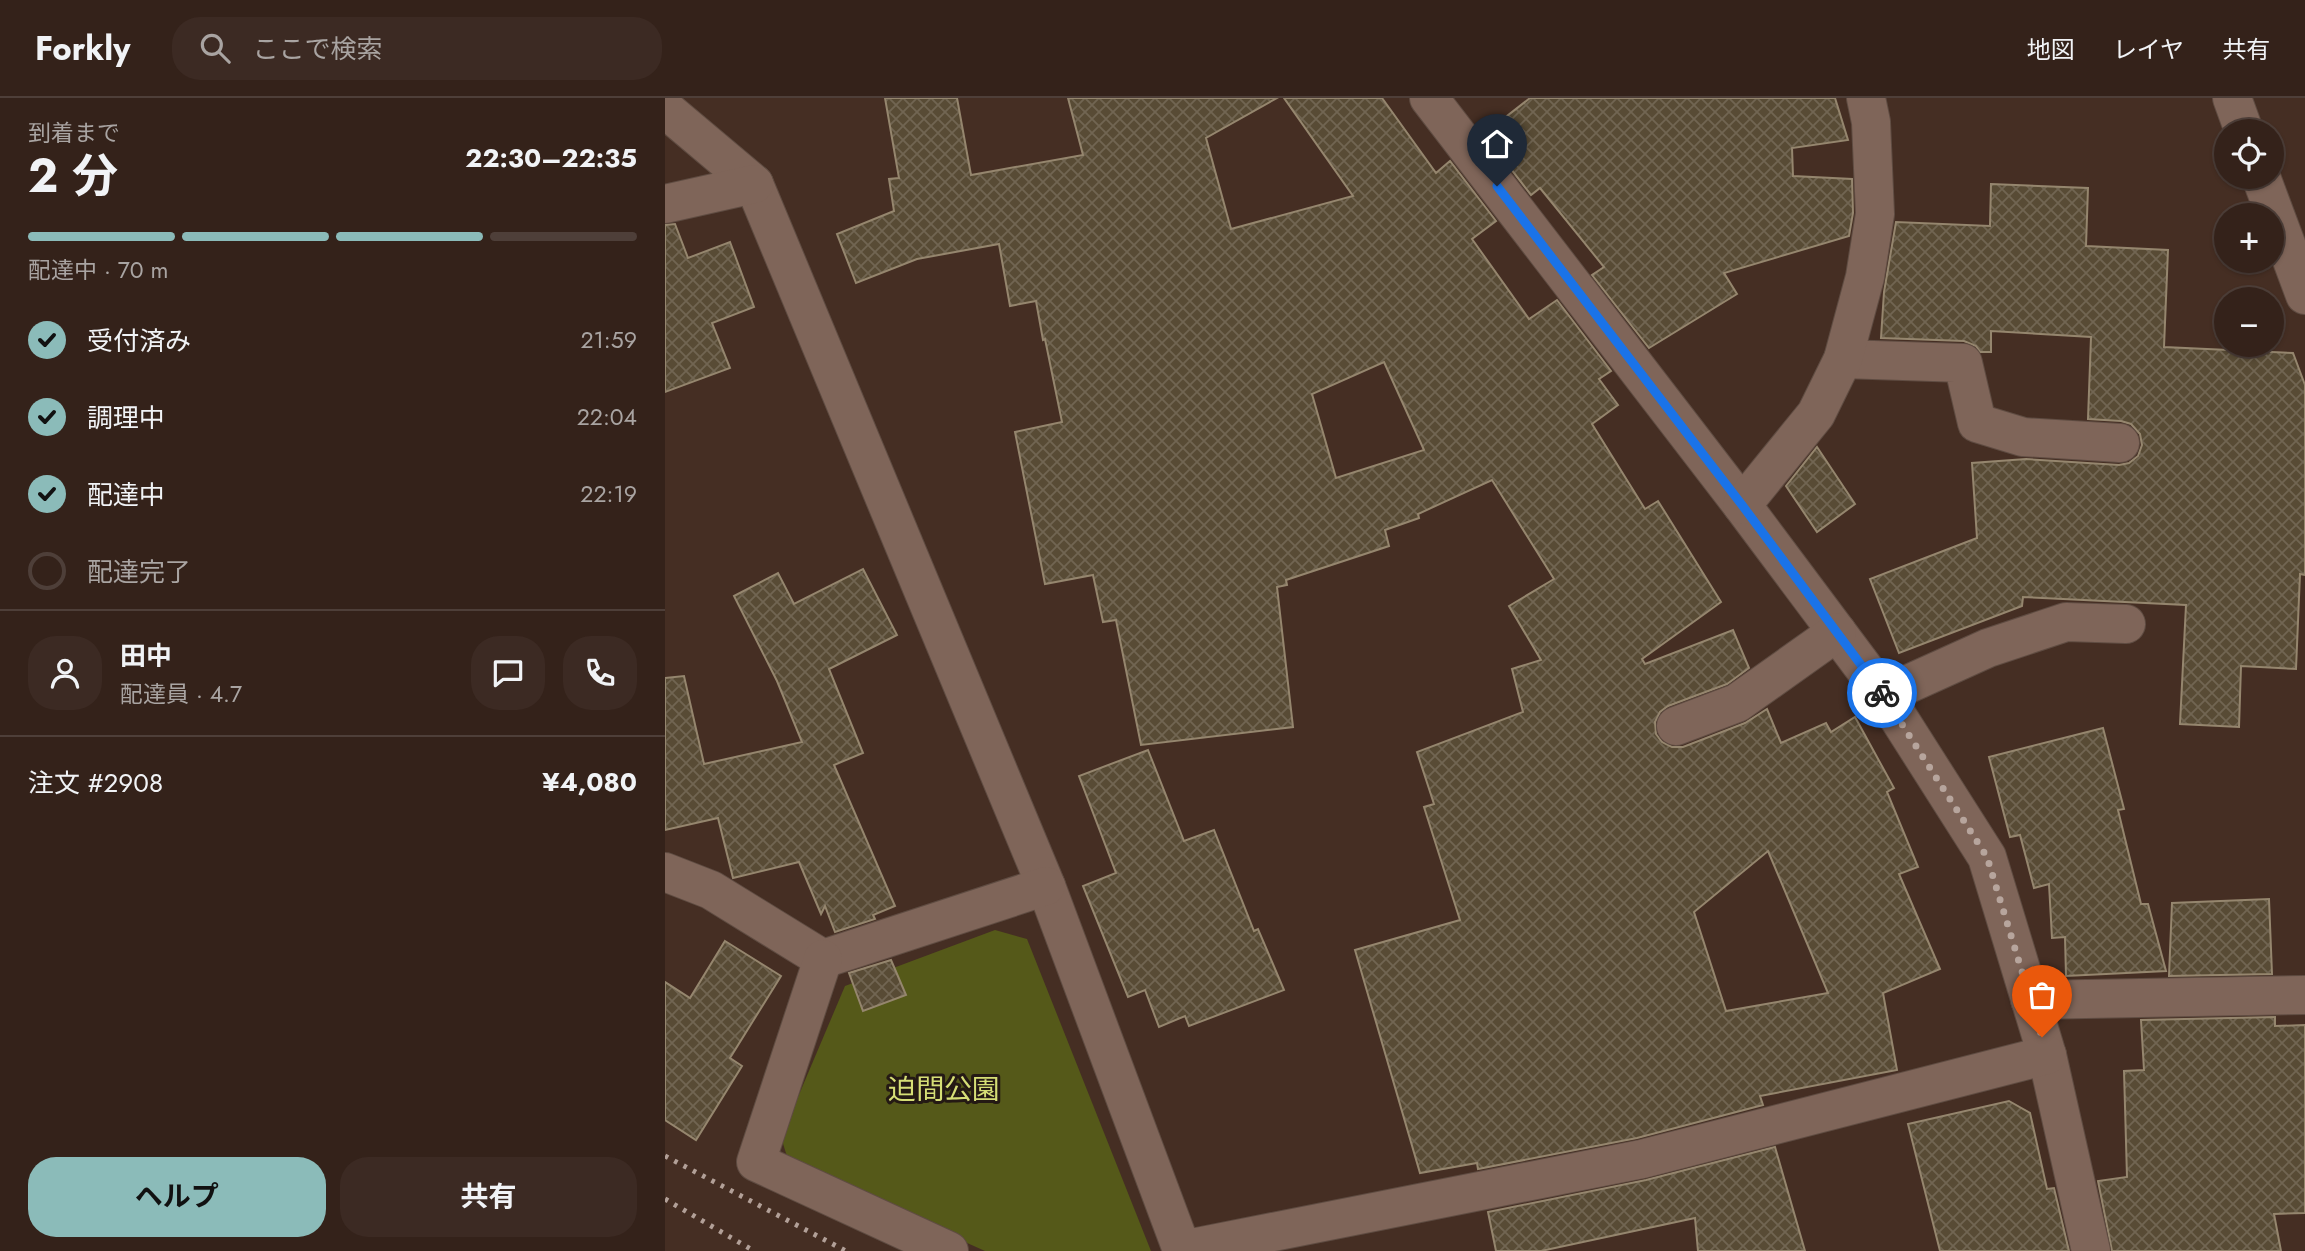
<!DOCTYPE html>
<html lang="ja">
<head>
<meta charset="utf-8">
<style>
  :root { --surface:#34221a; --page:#3c2a23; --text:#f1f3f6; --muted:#a9a4a2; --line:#4e3f39; --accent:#8bbbb9 }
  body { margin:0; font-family:Jost,"Noto Sans JP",sans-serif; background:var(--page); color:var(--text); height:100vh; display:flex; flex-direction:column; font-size:26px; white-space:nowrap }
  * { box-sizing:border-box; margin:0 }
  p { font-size:23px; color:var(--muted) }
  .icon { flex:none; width:38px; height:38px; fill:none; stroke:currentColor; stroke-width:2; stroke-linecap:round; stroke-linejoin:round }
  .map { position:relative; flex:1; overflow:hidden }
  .drawer { display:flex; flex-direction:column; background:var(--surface); width:665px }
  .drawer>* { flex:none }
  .fabs { position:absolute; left:1549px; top:21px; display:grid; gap:14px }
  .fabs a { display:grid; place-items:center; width:70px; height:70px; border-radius:50%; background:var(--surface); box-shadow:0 2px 5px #0004,0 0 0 2px var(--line); font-size:35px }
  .pin { position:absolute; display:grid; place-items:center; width:60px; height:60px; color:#fff; margin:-72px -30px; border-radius:50% 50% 50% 0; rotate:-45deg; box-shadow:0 0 7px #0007 }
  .pin .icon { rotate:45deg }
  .courier { position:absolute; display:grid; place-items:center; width:70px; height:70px; margin:-35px; border:5px solid #1a73e8; border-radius:50%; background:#fff; color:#222; box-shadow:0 2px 9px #0007 }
  .head em { font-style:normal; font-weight:700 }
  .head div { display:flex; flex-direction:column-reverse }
  .head { display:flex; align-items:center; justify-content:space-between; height:119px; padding:0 28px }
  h1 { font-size:46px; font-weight:700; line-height:52px }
  .bar { display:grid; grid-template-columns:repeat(4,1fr); gap:10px 7px; align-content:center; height:84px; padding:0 28px }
  .bar i { height:9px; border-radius:5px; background:var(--line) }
  .bar .active { background:var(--accent) }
  .bar p { grid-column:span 4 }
  .line { display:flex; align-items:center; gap:18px; padding:0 28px; border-top:2px solid var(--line) }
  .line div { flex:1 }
  .round { display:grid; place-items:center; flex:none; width:74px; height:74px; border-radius:28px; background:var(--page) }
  ol { padding:0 28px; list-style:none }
  li { display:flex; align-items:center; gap:21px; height:77px }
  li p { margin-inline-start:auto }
  li .icon { padding:7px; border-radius:50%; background:var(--accent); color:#111; stroke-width:4 }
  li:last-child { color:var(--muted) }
  li i { width:38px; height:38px; border:4px solid var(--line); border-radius:50% }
  .action { display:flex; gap:14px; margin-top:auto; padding:14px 28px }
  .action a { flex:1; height:80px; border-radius:28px; background:var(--accent); color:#111; font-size:28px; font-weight:700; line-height:80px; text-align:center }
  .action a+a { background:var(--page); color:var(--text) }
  header { display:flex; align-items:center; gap:42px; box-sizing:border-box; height:98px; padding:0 35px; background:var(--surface); border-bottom:2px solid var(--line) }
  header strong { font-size:33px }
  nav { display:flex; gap:38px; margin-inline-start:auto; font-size:24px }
  .search { width:490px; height:63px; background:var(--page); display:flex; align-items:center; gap:18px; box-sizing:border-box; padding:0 24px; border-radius:28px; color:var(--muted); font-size:26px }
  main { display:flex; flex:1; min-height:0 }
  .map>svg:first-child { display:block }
  .park { fill:#555919 }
  .building { fill:url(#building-cross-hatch); stroke:#95866e; stroke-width:2; fill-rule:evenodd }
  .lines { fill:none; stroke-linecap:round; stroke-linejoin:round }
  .minor-casing { stroke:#5f4c42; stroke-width:40 }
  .minor { stroke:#7f6559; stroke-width:38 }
  .rail { stroke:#b2a098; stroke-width:5; stroke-dasharray:3.5 7; stroke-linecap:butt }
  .done { stroke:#b7a59d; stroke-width:7; stroke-dasharray:0 12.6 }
  .route { stroke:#1a73e8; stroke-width:9 }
  .labels { text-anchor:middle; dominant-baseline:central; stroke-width:6; stroke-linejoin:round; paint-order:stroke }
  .park-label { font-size:28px; fill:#d6de76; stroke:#241914 }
</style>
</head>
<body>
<header>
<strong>Forkly</strong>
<div class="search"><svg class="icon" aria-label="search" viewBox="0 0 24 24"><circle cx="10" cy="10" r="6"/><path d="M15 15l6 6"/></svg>ここで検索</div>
<nav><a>地図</a><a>レイヤ</a><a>共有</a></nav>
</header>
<main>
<section class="drawer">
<div class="head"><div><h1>2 分</h1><p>到着まで</p></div><em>22:30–22:35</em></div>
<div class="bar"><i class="active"></i><i class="active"></i><i class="active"></i><i></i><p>配達中 · 70 m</p></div>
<ol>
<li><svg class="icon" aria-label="check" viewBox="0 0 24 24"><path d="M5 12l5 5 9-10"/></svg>受付済み<p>21:59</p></li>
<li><svg class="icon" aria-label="check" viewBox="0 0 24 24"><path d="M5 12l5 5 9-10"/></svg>調理中<p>22:04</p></li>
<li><svg class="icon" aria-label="check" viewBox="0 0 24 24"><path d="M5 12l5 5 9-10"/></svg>配達中<p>22:19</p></li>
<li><i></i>配達完了</li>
</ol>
<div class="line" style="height:126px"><a class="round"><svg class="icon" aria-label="person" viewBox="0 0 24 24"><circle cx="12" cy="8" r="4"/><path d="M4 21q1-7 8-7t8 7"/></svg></a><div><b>田中</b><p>配達員 · 4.7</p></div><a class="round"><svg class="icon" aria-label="chat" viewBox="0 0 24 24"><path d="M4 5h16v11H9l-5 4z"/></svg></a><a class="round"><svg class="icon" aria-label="phone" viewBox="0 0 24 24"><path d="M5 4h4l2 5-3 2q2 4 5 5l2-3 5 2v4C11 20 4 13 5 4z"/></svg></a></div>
<div class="line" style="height:91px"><div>注文 #2908</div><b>¥4,080</b></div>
<div class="action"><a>ヘルプ</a><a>共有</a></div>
</section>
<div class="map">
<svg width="1640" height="1153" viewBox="0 0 1640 1153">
  <defs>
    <pattern id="building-cross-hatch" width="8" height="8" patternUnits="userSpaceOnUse" patternTransform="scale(1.75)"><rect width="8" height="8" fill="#584b35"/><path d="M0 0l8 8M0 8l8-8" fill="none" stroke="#716552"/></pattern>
  </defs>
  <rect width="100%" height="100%" fill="#452e23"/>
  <path class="park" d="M330,832L362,841L486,1153H320L124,1065L116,1039L180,888Z"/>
  <g class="building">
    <path d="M220,0H292L306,77L418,57L403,0H612L541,40L566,131L688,98L619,0H717L771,75L785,63L831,123L807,141L864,221L892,202L946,273L934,281L953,307L927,326L980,411L993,403L1056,504L977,561L980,566L1068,532L1084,570L1062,586L1003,608L995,614L990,624L991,636L997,644L1007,649H1018L1080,625L1102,611L1116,645L1161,625L1166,634L1190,619L1229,690L1222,694L1253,769L1234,776L1275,871L1218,895L1232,972L1095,998L1098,1007L972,1040L813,1071L812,1065L755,1075L690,852L795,822L759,709L769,706L752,654L858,614L847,571L876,562L844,508L889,481L827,382L753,416L754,420L720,432L724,448L621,482L622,487L612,489L628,629L476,647L451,522L438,524L428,477L380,486L350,334L397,324L380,241L378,242L371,203L345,208L334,146L252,161L191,185L172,136L229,113L224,81L234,80ZM719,264L759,352L671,380L647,296ZM1103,753L1163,895L1061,913L1029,814Z"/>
    <path d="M865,0H1170L1183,42L1127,50L1128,78L1187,81L1188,115L1184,138L1059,175L1072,196L984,250L927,177L939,169L875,90L866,97L819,36Z"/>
    <path d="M1326,86L1423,90L1421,148L1503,152L1499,249L1628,255L1640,287V477L1635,476L1631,571L1576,568L1574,629L1515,626L1521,507L1358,499L1357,508L1234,555L1205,481L1312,440L1307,365L1361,361L1454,367L1464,365L1473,358L1477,347L1475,336L1466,326L1456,323L1423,321L1426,239L1326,233V254H1315L1311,248L1299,243L1216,240L1219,194L1231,124L1325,128Z"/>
    <path d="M10,126L23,160L65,144L89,209L47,225L65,270L0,294V127Z"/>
    <path d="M1152,349L1190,406L1152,434L1121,388Z"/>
    <path d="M198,471L232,537L164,571L198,655L169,667L230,808L208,817L210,821L170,834L160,808L156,816L134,764L68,780L53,720L0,732V580L19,578L39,666L137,644L112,583L69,498L113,475L129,506Z"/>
    <path d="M1438,630L1459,711L1453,712L1476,806H1483L1501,873L1401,878L1400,839L1387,840L1384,786L1369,790L1355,737L1345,739L1324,659Z"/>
    <path d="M483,652L519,743L549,732L589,833L593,831L619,892L524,928L520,918L494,929L480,892L463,899L418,788L451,775L414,678Z"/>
    <path d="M1604,801L1607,876L1504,878L1507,805Z"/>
    <path d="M60,843L116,878L65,960L77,968L31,1042L0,1022V884L25,900Z"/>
    <path d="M226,862L241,897L198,913L184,875Z"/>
    <path d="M1610,919V928L1640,927V1115L1609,1116L1616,1153H1447L1433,1083L1462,1079L1459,973L1479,972L1476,922Z"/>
    <path d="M1344,1003L1365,1015L1382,1091L1389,1090L1404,1153H1275L1243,1026Z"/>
    <path d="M1110,1049L1140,1153H1033L1030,1120L876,1153H831L823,1114L981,1082Z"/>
  </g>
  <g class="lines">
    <g class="minor-casing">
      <g id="minor">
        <path d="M764,0L1077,407L1219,597L1322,759L1382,957L1426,1153"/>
        <path d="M1567,0L1579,33"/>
        <path d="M0,11L89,86L381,788L517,1152L977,1061L1382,957"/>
        <path d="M1596,79L1640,197"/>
        <path d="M0,106L89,86"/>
        <path d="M1178,261L1298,265L1312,325L1358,339L1455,345"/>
        <path d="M1077,407L1151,316L1178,261L1200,179L1210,116L1206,24L1201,0"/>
        <path d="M1219,597L1323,550L1401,524L1461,526"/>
        <path d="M1011,628L1072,605L1172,534"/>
        <path d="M0,774L46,792L158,861L381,788"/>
        <path d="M158,861L91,1064L284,1153"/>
        <path d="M1365,902L1640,897"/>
      </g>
    </g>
    <use href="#minor" class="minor"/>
    <g class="rail">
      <path d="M0,1058L181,1153"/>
      <path d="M0,1101L89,1153"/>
    </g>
  </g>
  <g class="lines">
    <path class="done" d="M1217,595L1322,759L1377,939"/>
    <path class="route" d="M832,88L1077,407L1217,595"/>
  </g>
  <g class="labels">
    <g class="park-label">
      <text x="279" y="991">迫間公園</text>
    </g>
  </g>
</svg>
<div class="fabs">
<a><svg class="icon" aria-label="locate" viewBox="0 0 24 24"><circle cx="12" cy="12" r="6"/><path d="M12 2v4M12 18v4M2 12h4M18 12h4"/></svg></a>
<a>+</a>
<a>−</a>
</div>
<div class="pin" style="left:1377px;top:939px;background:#ea580c"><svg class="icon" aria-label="bag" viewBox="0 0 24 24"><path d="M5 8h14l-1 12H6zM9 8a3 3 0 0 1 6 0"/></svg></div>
<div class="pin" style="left:832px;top:88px;background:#1f2937"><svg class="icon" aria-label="home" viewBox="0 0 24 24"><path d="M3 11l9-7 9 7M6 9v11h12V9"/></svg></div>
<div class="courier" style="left:1217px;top:595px"><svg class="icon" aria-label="bike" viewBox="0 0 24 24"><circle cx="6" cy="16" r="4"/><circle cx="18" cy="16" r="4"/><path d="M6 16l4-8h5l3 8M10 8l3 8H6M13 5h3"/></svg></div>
</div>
</main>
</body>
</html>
